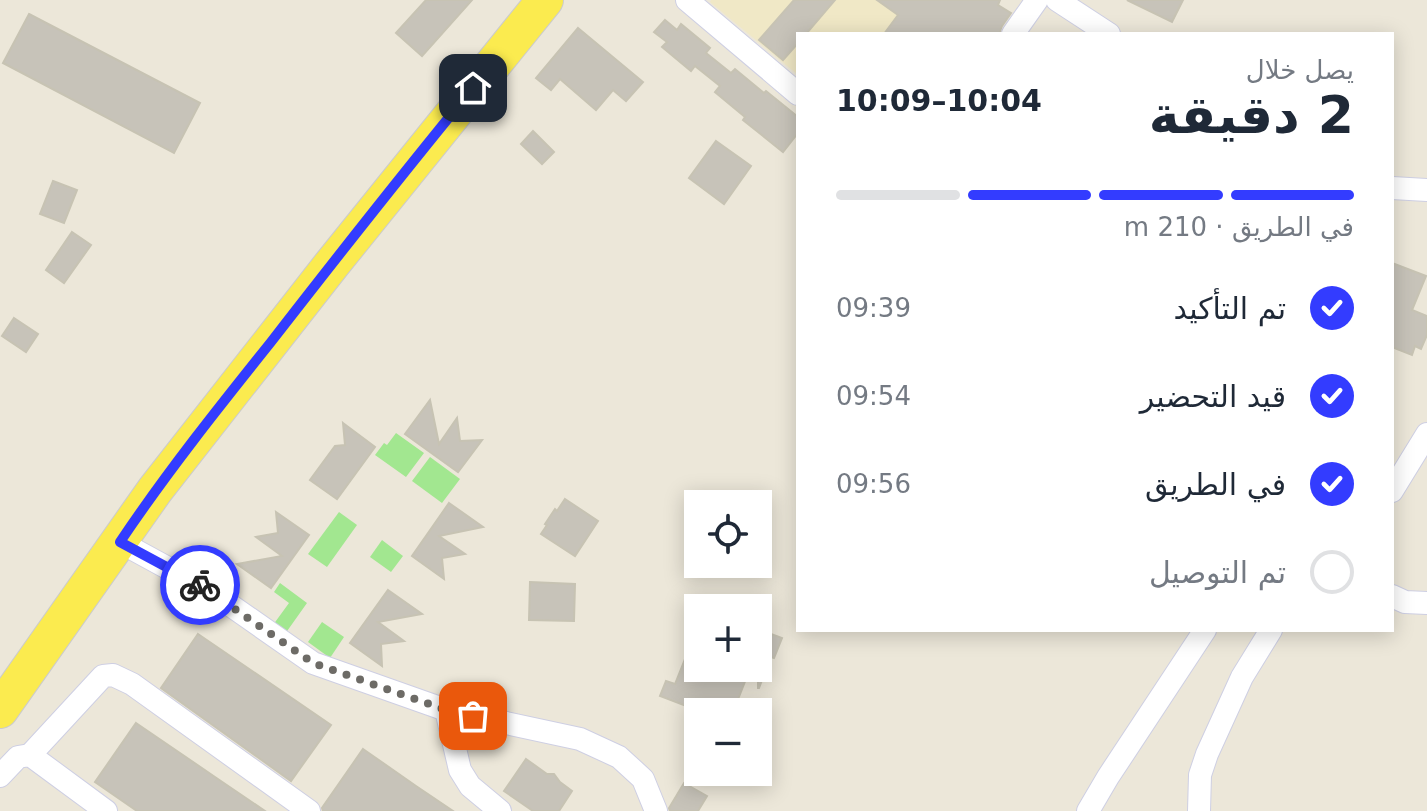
<!DOCTYPE html>
<html lang="ar">
<head>
<meta charset="utf-8">
<style>
  :root { --surface:#fff; --page:#f6f6f7; --text:#1f2937; --muted:#747a83; --line:#e0e1e3; --accent:#333cff }
  body { margin:0; font-family:"DejaVu Sans","Noto Sans Arabic",sans-serif; background:var(--page); color:var(--text); direction:rtl; height:100vh; display:flex; flex-direction:column; font-size:30px; white-space:nowrap }
  * { box-sizing:border-box; margin:0 }
  p { font-size:26px; color:var(--muted) }
  .icon { flex:none; width:44px; height:44px; fill:none; stroke:currentColor; stroke-width:2; stroke-linecap:round; stroke-linejoin:round }
  .map { position:relative; flex:1; overflow:hidden; direction:ltr }
  .sheet { position:absolute; left:796px; top:32px; width:598px; height:600px; display:flex; flex-direction:column; background:var(--surface); border-radius:0px; box-shadow:0 4px 20px #0003; direction:rtl }
  .sheet>* { flex:none }
  .buttons { position:absolute; left:684px; top:490px; display:grid; gap:16px }
  .buttons a { display:grid; place-items:center; width:88px; height:88px; border-radius:0px; background:var(--surface); box-shadow:0 4px 20px #0003; font-size:40px }
  .pin { position:absolute; display:grid; place-items:center; width:68px; height:68px; color:#fff; margin:-34px; border-radius:16px; box-shadow:0 4px 12px #0006 }
  .courier { position:absolute; display:grid; place-items:center; width:80px; height:80px; margin:-40px; border:6px solid #333cff; border-radius:50%; background:#fff; color:#222; box-shadow:0 2px 10px #0007 }
  .head em { font-style:normal; font-weight:700 }
  .head div { display:flex; flex-direction:column-reverse }
  .head { display:flex; align-items:center; justify-content:space-between; height:136px; padding:0 40px }
  h1 { font-size:52px; font-weight:700; line-height:60px }
  .bar { display:grid; grid-template-columns:repeat(4,1fr); gap:12px 8px; align-content:center; height:96px; padding:0 40px }
  .bar i { height:10px; border-radius:6px; background:var(--line) }
  .bar .selected { background:var(--accent) }
  .bar p { grid-column:span 4 }
  ol { padding:0 40px; list-style:none }
  li { display:flex; align-items:center; gap:24px; height:88px }
  li p { margin-inline-start:auto }
  li .icon { padding:8px; border-radius:50%; background:var(--accent); color:#fff; stroke-width:4 }
  li:last-child { color:var(--muted) }
  li i { width:44px; height:44px; border:4px solid var(--line); border-radius:50% }
  .map>svg:first-child { display:block }
  .education { fill:#f0e8c6 }
  .green { fill:#a2e790 }
  .building { fill:#c7c3b9; stroke:#c7c3b3; stroke-width:2 }
  .lines { fill:none; stroke-linecap:round; stroke-linejoin:round }
  .street-casing { stroke:#cecfe3; stroke-width:24 }
  .primary-casing { stroke:#cbcbcb; stroke-width:38 }
  .street { stroke:#fff; stroke-width:22 }
  .primary { stroke:#fbeb4f; stroke-width:36 }
  .done { stroke:#6d6b66; stroke-width:8; stroke-dasharray:0 14.4 }
  .route { stroke:#333cff; stroke-width:10 }
</style>
</head>
<body>
<div class="map">
<svg width="1427" height="811" viewBox="0 0 1427 811">
  <rect width="100%" height="100%" fill="#ece7d9"/>
  <path class="education" d="M711,0H912L953,34H798V75L710,2Z"/>
  <g class="green">
    <path d="M396,433L424,453L406,477L375,455L384,443L387,445Z"/>
    <path d="M430,457L460,479L442,503L412,481Z"/>
    <path d="M339,512L357,525L327,567L308,554Z"/>
    <path d="M382,540L403,556L391,572L370,557Z"/>
    <path d="M280,583L307,603L285,634L273,625L289,603L274,592Z"/>
    <path d="M322,622L344,637L330,658L308,642Z"/>
  </g>
  <g class="building">
    <path d="M426,0H472L422,56L396,33Z"/>
    <path d="M794,0H835L806,34H798V43L783,60L759,40Z"/>
    <path d="M877,0H1000L998,5L1011,13L1002,26L999,34H884L898,15Z"/>
    <path d="M1127,0H1183L1172,22Z"/>
    <path d="M29,14L200,103L174,153L3,63Z"/>
    <path d="M665,20L677,30L681,24L710,48L706,53L731,73L735,69L764,93L766,91L798,117V133L783,152L743,120L745,117L715,92L720,86L695,66L691,71L662,47L667,42L654,32Z"/>
    <path d="M578,28L643,82L626,101L613,90L596,110L560,79L551,90L536,78Z"/>
    <path d="M533,131L554,152L542,164L521,144Z"/>
    <path d="M716,141L751,166L724,204L689,178Z"/>
    <path d="M53,181L77,190L64,223L40,214Z"/>
    <path d="M72,232L91,245L64,283L46,270Z"/>
    <path d="M1392,263L1426,276L1412,310L1427,316V335L1421,349L1415,346L1412,355L1392,347Z"/>
    <path d="M14,318L38,334L26,352L2,336Z"/>
    <path d="M430,400L439,444L457,418L460,441L482,440L458,472L405,434Z"/>
    <path d="M343,423L375,447L337,499L310,480L335,446L345,445Z"/>
    <path d="M565,499L598,521L575,556L541,534L547,525L545,524L555,509L557,511Z"/>
    <path d="M449,503L483,527L439,536L465,554L442,558L444,579L412,556Z"/>
    <path d="M276,512L309,535L271,588L237,564L282,556L256,537L278,533Z"/>
    <path d="M530,582L575,584L574,621L529,620Z"/>
    <path d="M388,590L422,614L378,622L404,641L381,644L382,666L350,643Z"/>
    <path d="M697,629L698,668H728L746,679L733,712H702L660,696L666,681L675,684Z"/>
    <path d="M758,629L782,638L774,658L771,657L759,688H758Z"/>
    <path d="M198,634L331,725L291,781L161,688Z"/>
    <path d="M136,723L215,777L265,811H137L95,782Z"/>
    <path d="M363,749L416,786L453,811H323L322,808Z"/>
    <path d="M526,759L547,774H554L560,782L572,791L559,811H533L504,791Z"/>
    <path d="M684,783L707,796L698,811H670L669,808Z"/>
  </g>
  <g class="lines">
    <g class="street-casing">
      <g id="street">
        <path d="M687,0L798,94"/>
        <path d="M1057,0L1109,34"/>
        <path d="M1013,34L1037,0"/>
        <path d="M1392,188L1427,190"/>
        <path d="M1392,491L1427,434"/>
        <path d="M120,542L210,591L313,663L446,710L460,770L470,786L500,811"/>
        <path d="M1392,596L1405,602L1427,603"/>
        <path d="M446,710L580,739L619,757L643,779L656,811"/>
        <path d="M30,755L103,676L113,675L132,684L309,811"/>
        <path d="M0,776L18,757L30,755L106,811"/>
        <path d="M1088,811L1108,777L1205,630"/>
        <path d="M1199,811L1200,775L1207,754L1242,677L1271,630"/>
      </g>
    </g>
    <g class="primary-casing">
      <path id="primary" d="M0,710L155,490L332,264L545,0"/>
    </g>
    <use href="#street" class="street"/>
    <use href="#primary" class="primary"/>
  </g>
  <g class="lines">
    <path class="done" d="M200,585L313,663L446,710L473,716"/>
    <path class="route" d="M200,585L120,542C167,472 219,407 271,342C337,257 404,172 473,88"/>
  </g>
</svg>
<div class="buttons">
<a><svg class="icon" aria-label="locate" viewBox="0 0 24 24"><circle cx="12" cy="12" r="6"/><path d="M12 2v4M12 18v4M2 12h4M18 12h4"/></svg></a>
<a>+</a>
<a>−</a>
</div>
<div class="pin" style="left:473px;top:716px;background:#ea580c"><svg class="icon" aria-label="bag" viewBox="0 0 24 24"><path d="M5 8h14l-1 12H6zM9 8a3 3 0 0 1 6 0"/></svg></div>
<div class="pin" style="left:473px;top:88px;background:#1f2937"><svg class="icon" aria-label="home" viewBox="0 0 24 24"><path d="M3 11l9-7 9 7M6 9v11h12V9"/></svg></div>
<div class="courier" style="left:200px;top:585px"><svg class="icon" aria-label="bike" viewBox="0 0 24 24"><circle cx="6" cy="16" r="4"/><circle cx="18" cy="16" r="4"/><path d="M6 16l4-8h5l3 8M10 8l3 8H6M13 5h3"/></svg></div>
<section class="sheet">
<div class="head"><div><h1>2 دقيقة</h1><p>يصل خلال</p></div><em>10:04–10:09</em></div>
<div class="bar"><i class="selected"></i><i class="selected"></i><i class="selected"></i><i></i><p>في الطريق · 210 m</p></div>
<ol>
<li><svg class="icon" aria-label="check" viewBox="0 0 24 24"><path d="M5 12l5 5 9-10"/></svg>تم التأكيد<p>09:39</p></li>
<li><svg class="icon" aria-label="check" viewBox="0 0 24 24"><path d="M5 12l5 5 9-10"/></svg>قيد التحضير<p>09:54</p></li>
<li><svg class="icon" aria-label="check" viewBox="0 0 24 24"><path d="M5 12l5 5 9-10"/></svg>في الطريق<p>09:56</p></li>
<li><i></i>تم التوصيل</li>
</ol>
</section>
</div>
</body>
</html>
